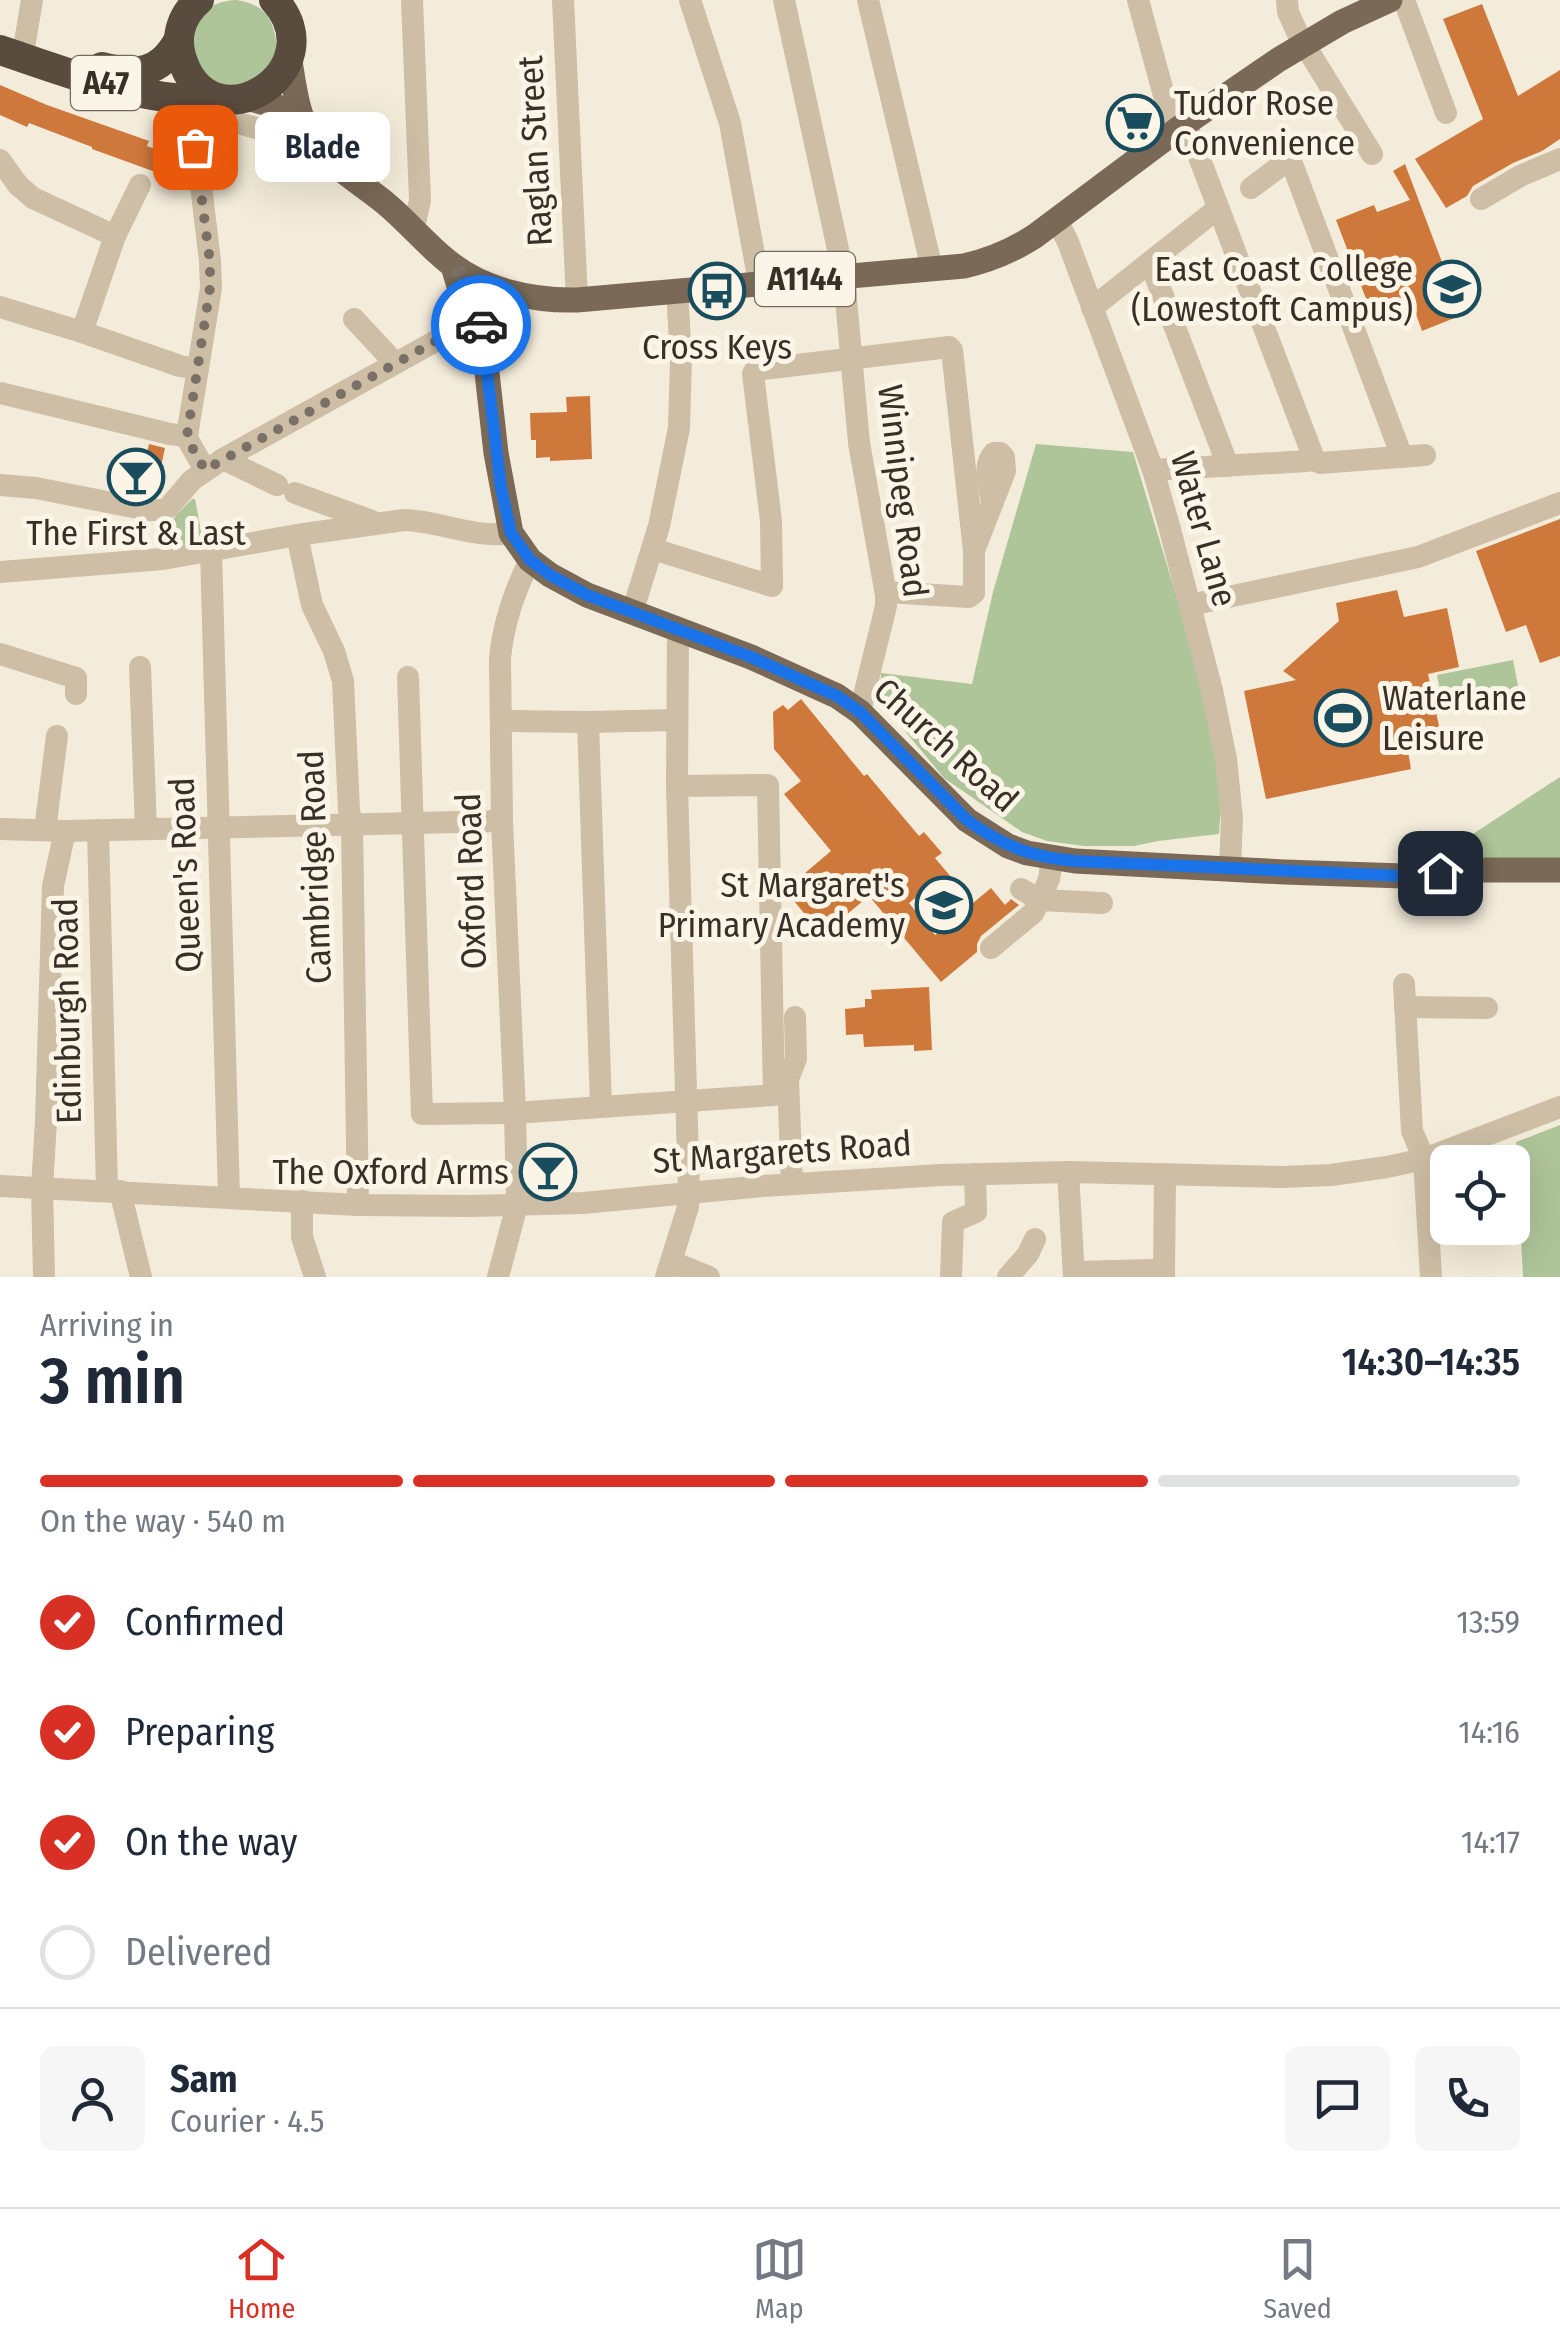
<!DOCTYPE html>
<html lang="en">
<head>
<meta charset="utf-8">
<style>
  :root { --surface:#fff; --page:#f6f6f7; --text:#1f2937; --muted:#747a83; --line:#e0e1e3; --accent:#d93025 }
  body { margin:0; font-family:"Fira Sans Condensed",sans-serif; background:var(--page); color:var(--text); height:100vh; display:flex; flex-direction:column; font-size:38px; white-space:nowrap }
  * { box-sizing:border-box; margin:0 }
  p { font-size:32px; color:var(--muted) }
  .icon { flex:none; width:55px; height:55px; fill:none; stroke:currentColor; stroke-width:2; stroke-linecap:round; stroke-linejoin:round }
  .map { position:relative; height:1277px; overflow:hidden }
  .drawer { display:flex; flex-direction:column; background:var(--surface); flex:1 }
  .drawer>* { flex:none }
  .fabs { position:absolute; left:1430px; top:1145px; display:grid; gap:20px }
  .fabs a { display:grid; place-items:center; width:100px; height:100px; border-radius:15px; background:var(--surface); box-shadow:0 10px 40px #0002; font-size:50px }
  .pin { position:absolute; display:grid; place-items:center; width:85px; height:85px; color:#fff; margin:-42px; border-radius:20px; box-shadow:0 5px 15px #0006 }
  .courier { position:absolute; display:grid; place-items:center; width:100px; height:100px; margin:-50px; border:8px solid #1a73e8; border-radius:50%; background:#fff; color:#222; box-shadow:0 2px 12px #0007 }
  .bubble { position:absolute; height:70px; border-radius:15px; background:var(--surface); box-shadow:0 10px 40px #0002; font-size:32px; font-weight:600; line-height:70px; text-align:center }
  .head em { font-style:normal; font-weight:600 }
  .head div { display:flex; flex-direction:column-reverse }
  .head { display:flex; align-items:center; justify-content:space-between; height:170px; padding:0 40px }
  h1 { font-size:65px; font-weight:600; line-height:75px }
  .bar { display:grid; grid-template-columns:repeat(4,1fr); gap:15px 10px; align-content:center; height:120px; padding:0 40px }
  .bar i { height:12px; border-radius:8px; background:var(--line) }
  .bar .active { background:var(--accent) }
  .bar p { grid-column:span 4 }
  .line { display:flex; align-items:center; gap:25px; padding:0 40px; border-top:2px solid var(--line) }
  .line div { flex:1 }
  .round { display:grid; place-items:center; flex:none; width:105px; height:105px; border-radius:15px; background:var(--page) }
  ol { padding:0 40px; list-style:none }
  li { display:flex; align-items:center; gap:30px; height:110px }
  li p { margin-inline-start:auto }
  li .icon { padding:10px; border-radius:50%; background:var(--accent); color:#fff; stroke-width:4 }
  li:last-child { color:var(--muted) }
  li i { width:55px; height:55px; border:5px solid var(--line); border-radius:50% }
  .tab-bar { display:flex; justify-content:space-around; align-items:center; height:140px; border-top:2px solid var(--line); background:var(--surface); font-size:28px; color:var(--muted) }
  .tab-bar a { display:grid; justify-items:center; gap:5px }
  .tab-bar .active { color:var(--accent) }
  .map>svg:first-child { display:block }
  .green { fill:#aec499 }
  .building { fill:#cf783c; fill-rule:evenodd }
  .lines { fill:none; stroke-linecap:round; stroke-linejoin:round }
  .minor { stroke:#cdbea5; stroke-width:22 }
  .major { stroke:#7b6957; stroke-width:25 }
  .highway { stroke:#594b3d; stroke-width:30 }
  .done { stroke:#7a7166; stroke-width:10; stroke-dasharray:0 18 }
  .route { stroke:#1a73e8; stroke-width:12 }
  .labels { text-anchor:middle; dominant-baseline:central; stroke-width:10; stroke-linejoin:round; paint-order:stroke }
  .shield { fill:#fbf5e7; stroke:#726a61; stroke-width:2.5 }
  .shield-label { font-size:32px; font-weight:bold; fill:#382f27 }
  .poi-label { font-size:35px; fill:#382f27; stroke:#fbf5e7; text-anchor:end }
  .street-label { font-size:35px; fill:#382f27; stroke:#fbf5e7 }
</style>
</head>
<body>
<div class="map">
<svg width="1560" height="1277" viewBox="0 0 1560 1277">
  <rect width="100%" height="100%" fill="#f4ecda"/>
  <g class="green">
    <path d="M236,0C271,5 275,26 278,56L252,87L213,86L188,44C201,18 203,2 236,0Z"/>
    <path d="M1036,444L1133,452L1192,648L1223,781L1219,834L1158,841L1134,846H1084L1047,841L1022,832L944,778L880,701L881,673L972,684L993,592Z"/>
    <path d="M192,499H195L203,541L161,549L157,547L156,527L160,524L173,519Z"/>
    <path d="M1513,660L1521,701L1445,715L1437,675Z"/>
    <path d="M1560,777V865L1427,864Z"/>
    <path d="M1560,1125V1277H1523L1516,1142Z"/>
  </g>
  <g class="building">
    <path d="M1482,4L1518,96L1560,70V139L1542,151L1513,163L1473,186L1467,196L1446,208L1415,159L1483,119L1443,19Z"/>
    <path d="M0,85L47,105L149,141L147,146L179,158L176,166L183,169L177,184L160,178L161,174L92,149V147L29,123L27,127L0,115Z"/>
    <path d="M1405,164L1462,315L1422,331L1416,314L1389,325L1382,305L1370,309L1336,220L1374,205L1377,212L1410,200L1393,171Z"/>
    <path d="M590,396L592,459L550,461V457L536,458V440H531L530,413L567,412L566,397Z"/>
    <path d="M149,444L165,448L155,495L133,492L134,485L139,486Z"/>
    <path d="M1560,519V656L1540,663L1526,625L1506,632L1476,551Z"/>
    <path d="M1397,590L1404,617L1447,608L1459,667L1428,674L1443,745L1408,751L1411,769L1266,799L1244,691L1296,680L1283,671L1339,621L1336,603Z"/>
    <path d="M801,699L864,776L867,774L919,836L924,832L942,853L935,858L973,903L991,888L1005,905L1011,899L1019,905L981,936L977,944V952L941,982L869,896L822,935L785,890L831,851L784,794L801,781L774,749L773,712L783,705L788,710ZM936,881L962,912L935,935L909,903Z"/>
    <path d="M929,987L932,1050L914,1051V1045L864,1047L863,1034L846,1035L845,1009L865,1007V999H872L871,990Z"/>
  </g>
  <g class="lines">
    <g class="minor">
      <path d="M563,0L577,300"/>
      <path d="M690,0L730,123L759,282"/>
      <path d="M784,0L844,277L859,443L886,595V606L860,712"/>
      <path d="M868,0L932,269"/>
      <path d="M1138,0L1174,132"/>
      <path d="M1287,0L1288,12L1298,34L1372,154"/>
      <path d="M1404,0L1446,113"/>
      <path d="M25,42L32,0"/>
      <path d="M194,127L210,261L211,288L187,436L189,442L205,470"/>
      <path d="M194,127L228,120L270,132L290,142L312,140"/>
      <path d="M0,160L18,185L33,198L115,236"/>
      <path d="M1251,188L1287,161H1291L1402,457"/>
      <path d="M1481,199L1520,176L1560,159"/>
      <path d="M1057,220L1068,242L1153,470L1168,522L1212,690L1226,759L1232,818L1230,869"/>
      <path d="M411,227L416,219L420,200L412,0"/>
      <path d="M1150,262L1228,466"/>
      <path d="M0,307L82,332L180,366L198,369"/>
      <path d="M1092,308L1217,209"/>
      <path d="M354,319L395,363"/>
      <path d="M82,332L115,236L140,185"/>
      <path d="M0,393L170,434L187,436"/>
      <path d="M223,459L277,485"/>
      <path d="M1311,459L1320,463L1425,455"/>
      <path d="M1153,470L1308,461L1313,456L1186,123"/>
      <path d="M0,485L36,488L148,510H163L169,507L192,480L223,459L470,322L482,323"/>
      <path d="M295,493L372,521"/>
      <path d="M297,535L312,605L334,651L343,681L349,810L352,825L358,1205"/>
      <path d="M975,548L1005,471L1004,457L1000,453H994C982,466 989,486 992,502"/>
      <path d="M653,549L772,586L771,521L753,374L755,370L949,347L952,350L974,551V593L969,597L886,592"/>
      <path d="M211,551L229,1197"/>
      <path d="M0,572L163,559L297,535L404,520C440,521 475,539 511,533"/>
      <path d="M1190,605L1418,557L1560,503"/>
      <path d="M632,613L659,526L679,428L681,360L677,290"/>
      <path d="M0,654L76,678V694"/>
      <path d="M140,667L146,829"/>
      <path d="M408,677L422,1114L515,1113L774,1095L768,785L677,786"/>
      <path d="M502,721L588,722"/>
      <path d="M0,829L65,831L502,821"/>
      <path d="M45,830L57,736"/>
      <path d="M98,830L107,1191"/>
      <path d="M1021,889L1040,900L1049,879L1052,859"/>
      <path d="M991,948L1033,913L1040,900L1102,903"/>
      <path d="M1404,984L1412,1131L1424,1159L1431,1277"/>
      <path d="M1405,1007L1487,1008"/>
      <path d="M601,1106L588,722L676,720"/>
      <path d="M1068,1172L1074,1277"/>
      <path d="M792,1184L788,1079L796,1059L795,1017"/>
      <path d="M0,1186L358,1205L468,1206L583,1203L763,1186L941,1175L1068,1172L1282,1177L1331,1175L1387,1167L1424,1159L1560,1107"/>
      <path d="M120,1191L141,1277"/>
      <path d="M302,1201V1237L315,1277"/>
      <path d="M672,1262L709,1277"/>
      <path d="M1074,1272L1153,1270"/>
      <path d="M44,1277L42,1188L46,1121L53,886L65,831"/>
      <path d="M498,1277L517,1205L515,1113L502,821L500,659C503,623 514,592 530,560"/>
      <path d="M666,1277L688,1207L689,1194L677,786L678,630"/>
      <path d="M951,1277L953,1222L976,1212L975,1174"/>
      <path d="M1008,1277L1028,1254L1035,1239"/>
      <path d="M1164,1277L1165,1174"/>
    </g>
    <g class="major">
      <path d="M290,61C294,85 297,114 310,135C327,164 358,181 384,202C406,220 424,242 446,260C482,290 531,301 577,300L964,266C991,260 1012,251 1035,236L1186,123L1278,60L1342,22L1390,0"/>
      <path d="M247,98L276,106L303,122"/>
      <path d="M453,266L470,322L478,334L486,364L496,453L511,533L530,560L550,575L587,595L751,657L837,696L860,712L967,820L1008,846L1027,853L1075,861L1284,872L1403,876L1477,870H1560"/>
    </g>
    <g class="highway">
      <path d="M199,0C183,14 175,34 181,56C209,152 338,70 274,0"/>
      <path d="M0,50C63,71 148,105 214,98"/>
      <path d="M102,67C136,76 160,74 178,41"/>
    </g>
  </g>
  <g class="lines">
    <path class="done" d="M195,147L210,262V288L187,436L189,442L205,470L470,322L453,266L500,290L518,294L492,306L481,325"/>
    <path class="route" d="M481,325L478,334L486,364L501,488L511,533L530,560L550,575L587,595L751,657L837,696L860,712L967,820C1003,846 1031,857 1075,861L1404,876L1440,873"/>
  </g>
  <defs>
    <g id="supermarket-ring" transform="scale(2.875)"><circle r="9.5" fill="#fbf5e7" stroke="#194d5d" stroke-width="1.5"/><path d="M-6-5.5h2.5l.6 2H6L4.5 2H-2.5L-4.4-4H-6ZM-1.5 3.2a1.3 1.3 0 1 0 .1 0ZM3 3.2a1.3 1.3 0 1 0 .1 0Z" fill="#194d5d"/></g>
    <g id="university-ring" transform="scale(2.875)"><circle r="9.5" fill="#fbf5e7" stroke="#194d5d" stroke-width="1.5"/><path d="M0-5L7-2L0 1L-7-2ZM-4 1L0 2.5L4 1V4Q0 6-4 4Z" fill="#194d5d"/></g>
    <g id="bus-ring" transform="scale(2.875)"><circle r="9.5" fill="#fbf5e7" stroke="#194d5d" stroke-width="1.5"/><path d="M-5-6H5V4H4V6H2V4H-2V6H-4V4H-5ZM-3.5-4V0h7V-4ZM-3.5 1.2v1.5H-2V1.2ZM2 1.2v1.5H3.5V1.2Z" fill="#194d5d"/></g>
    <g id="bar-ring" transform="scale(2.875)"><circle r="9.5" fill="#fbf5e7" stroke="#194d5d" stroke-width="1.5"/><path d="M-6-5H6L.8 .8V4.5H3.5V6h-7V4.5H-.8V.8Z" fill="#194d5d"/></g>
    <g id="stadium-ring" transform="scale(2.875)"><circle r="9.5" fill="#fbf5e7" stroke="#194d5d" stroke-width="1.5"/><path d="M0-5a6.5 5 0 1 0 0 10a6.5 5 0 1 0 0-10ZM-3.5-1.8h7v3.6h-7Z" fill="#194d5d"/></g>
    <g id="school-ring" transform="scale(2.875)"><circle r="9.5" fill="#fbf5e7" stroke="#194d5d" stroke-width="1.5"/><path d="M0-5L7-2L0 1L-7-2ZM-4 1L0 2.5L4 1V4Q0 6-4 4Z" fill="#194d5d"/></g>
  </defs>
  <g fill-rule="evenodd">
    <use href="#supermarket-ring" x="1135" y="123"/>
    <use href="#university-ring" x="1452" y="289"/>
    <use href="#bus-ring" x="717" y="291"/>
    <use href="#bar-ring" x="136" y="477"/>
    <use href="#stadium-ring" x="1343" y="718"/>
    <use href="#school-ring" x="944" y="905"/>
    <use href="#bar-ring" x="548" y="1172"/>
  </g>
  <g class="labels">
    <g class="shield">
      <rect x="71" y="56" width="70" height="54" rx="8"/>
      <rect x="755" y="252" width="100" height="54" rx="8"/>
    </g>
    <g class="shield-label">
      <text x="106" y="83">A47</text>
      <text x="805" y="279">A1144</text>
    </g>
    <g class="poi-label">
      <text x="1174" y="103" text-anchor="start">Tudor Rose<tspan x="1174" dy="40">Convenience</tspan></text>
      <text x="1413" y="269">East Coast College<tspan x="1413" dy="40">(Lowestoft Campus)</tspan></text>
      <text x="717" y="347" text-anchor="middle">Cross Keys</text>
      <text x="136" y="533" text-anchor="middle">The First &amp; Last</text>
      <text x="1382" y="698" text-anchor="start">Waterlane<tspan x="1382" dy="40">Leisure</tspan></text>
      <text x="905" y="885">St Margaret's<tspan x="905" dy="40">Primary Academy</tspan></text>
      <text x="509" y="1172">The Oxford Arms</text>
    </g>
    <g class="street-label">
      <text transform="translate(535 151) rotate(-93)">Raglan Street</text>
      <text transform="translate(903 491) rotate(83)">Winnipeg Road</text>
      <text transform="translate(1204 529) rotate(74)">Water Lane</text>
      <text transform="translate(946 745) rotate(42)">Church Road</text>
      <text transform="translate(315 867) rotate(-92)">Cambridge Road</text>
      <text transform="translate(185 875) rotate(-92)">Queen's Road</text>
      <text transform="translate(471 881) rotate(-92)">Oxford Road</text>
      <text transform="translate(67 1011) rotate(-91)">Edinburgh Road</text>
      <text transform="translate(782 1152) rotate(-4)">St Margarets Road</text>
    </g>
  </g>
</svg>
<div class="fabs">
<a><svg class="icon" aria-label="locate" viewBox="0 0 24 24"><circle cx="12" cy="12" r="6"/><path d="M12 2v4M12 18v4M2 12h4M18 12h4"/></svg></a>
</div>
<div class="pin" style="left:195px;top:147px;background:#ea580c"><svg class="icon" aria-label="bag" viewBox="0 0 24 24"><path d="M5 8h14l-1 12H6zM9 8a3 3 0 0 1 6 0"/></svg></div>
<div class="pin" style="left:1440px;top:873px;background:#1f2937"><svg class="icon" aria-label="home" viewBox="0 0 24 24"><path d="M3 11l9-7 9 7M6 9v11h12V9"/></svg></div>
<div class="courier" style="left:481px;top:325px"><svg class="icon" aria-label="car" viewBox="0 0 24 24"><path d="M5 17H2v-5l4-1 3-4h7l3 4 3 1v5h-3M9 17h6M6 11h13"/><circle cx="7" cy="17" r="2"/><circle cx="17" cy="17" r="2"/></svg></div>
<div class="bubble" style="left:255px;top:112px;width:135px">Blade</div>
</div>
<section class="drawer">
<div class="head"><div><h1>3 min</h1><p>Arriving in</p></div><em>14:30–14:35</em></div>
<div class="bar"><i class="active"></i><i class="active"></i><i class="active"></i><i></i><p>On the way · 540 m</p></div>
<ol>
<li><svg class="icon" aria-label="check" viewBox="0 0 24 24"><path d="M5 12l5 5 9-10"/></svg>Confirmed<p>13:59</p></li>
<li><svg class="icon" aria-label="check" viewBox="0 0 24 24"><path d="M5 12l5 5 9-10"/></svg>Preparing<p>14:16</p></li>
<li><svg class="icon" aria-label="check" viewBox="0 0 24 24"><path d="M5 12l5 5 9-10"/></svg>On the way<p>14:17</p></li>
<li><i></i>Delivered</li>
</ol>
<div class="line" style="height:180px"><a class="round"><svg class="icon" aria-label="person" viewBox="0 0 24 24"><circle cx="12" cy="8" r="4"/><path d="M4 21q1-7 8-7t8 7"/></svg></a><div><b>Sam</b><p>Courier · 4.5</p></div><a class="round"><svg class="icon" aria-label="chat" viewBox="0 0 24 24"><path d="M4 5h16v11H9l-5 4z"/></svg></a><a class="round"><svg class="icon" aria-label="phone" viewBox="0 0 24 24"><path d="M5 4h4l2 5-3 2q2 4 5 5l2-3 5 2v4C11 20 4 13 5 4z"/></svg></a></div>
</section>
<nav class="tab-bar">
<a class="active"><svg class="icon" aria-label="home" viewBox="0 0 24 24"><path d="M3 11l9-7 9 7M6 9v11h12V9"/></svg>Home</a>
<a><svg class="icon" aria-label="map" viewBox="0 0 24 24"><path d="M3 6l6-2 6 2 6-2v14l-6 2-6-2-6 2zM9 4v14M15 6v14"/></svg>Map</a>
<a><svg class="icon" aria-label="saved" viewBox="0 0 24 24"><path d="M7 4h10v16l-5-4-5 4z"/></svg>Saved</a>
</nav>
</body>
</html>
